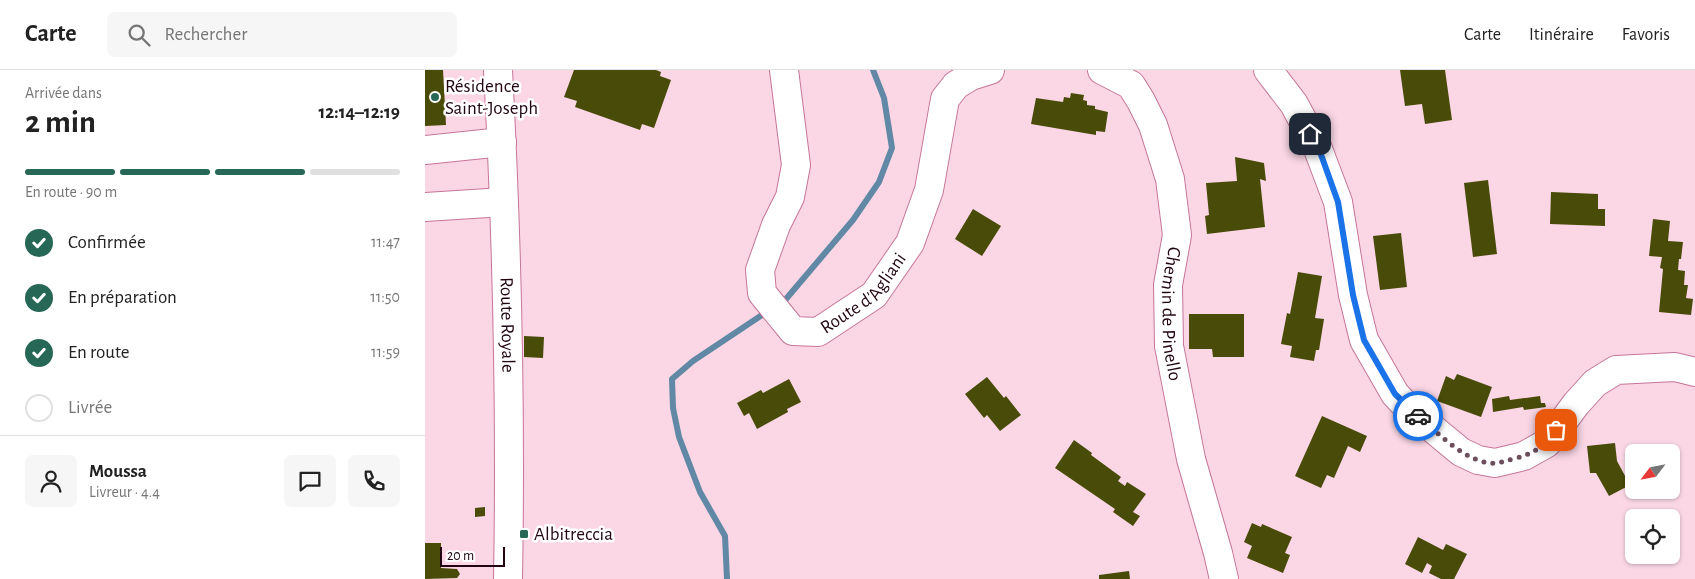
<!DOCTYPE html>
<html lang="fr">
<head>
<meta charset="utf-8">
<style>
  :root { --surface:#fff; --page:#f6f6f6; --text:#222; --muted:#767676; --line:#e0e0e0; --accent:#276755 }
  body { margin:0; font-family:"Alegreya Sans",sans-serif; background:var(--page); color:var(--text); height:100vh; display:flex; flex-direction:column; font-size:19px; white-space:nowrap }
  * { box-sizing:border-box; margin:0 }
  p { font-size:16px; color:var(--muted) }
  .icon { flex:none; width:28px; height:28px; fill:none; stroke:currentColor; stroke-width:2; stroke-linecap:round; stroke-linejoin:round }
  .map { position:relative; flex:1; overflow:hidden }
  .details { display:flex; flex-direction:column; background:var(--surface); width:425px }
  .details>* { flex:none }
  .needle { width:32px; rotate:238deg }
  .fabs { position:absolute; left:1200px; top:374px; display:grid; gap:10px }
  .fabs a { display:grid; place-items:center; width:55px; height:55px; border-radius:8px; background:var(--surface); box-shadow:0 1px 4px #0004; font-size:25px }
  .scale { position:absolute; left:15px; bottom:12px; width:65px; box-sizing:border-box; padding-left:5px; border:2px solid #210513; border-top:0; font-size:14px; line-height:18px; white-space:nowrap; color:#210513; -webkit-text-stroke:4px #fff; paint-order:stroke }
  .pin { position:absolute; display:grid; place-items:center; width:42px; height:42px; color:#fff; margin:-21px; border-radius:10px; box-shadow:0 2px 8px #0006 }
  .courier { position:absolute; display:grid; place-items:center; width:50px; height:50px; margin:-25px; border:4px solid #1a73e8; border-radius:50%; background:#fff; color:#222; box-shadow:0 1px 6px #0007 }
  .headline em { font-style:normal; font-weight:600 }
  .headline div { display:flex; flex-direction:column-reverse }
  .headline { display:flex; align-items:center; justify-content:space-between; height:85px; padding:0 25px }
  h1 { font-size:32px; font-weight:600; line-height:38px }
  .bar { display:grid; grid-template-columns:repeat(4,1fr); gap:8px 5px; align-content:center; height:60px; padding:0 25px }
  .bar i { height:6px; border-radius:4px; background:var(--line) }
  .bar .selected { background:var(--accent) }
  .bar p { grid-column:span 4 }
  .line { display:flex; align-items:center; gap:12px; padding:0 25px; border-top:1px solid var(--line) }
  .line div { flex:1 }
  .round { display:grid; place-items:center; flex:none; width:52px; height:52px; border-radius:8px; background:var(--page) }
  ol { padding:0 25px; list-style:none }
  li { display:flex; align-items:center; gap:15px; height:55px }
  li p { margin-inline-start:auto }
  li .icon { padding:5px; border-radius:50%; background:var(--accent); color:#fff; stroke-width:4 }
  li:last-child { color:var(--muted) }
  li i { width:28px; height:28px; border:2px solid var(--line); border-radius:50% }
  header { display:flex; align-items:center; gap:30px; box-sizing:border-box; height:70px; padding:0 25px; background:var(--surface); border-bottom:1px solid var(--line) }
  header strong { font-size:24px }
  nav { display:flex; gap:28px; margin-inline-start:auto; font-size:18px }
  .search { width:350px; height:45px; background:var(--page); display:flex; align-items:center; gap:12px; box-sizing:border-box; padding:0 18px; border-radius:8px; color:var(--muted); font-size:19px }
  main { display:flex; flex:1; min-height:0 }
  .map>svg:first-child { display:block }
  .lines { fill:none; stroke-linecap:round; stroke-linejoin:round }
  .stream { stroke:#6188a4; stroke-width:6 }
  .building { fill:#494b08 }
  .minor-casing { stroke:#c57599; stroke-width:30 }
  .major-casing { stroke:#c57599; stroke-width:30 }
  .minor { stroke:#fff; stroke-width:28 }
  .major { stroke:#fff; stroke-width:28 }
  .done { stroke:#6d4e5d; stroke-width:5; stroke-dasharray:0 9 }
  .route { stroke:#1a73e8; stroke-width:6 }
  .poi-dot { fill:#276755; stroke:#fff; stroke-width:2 }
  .labels { text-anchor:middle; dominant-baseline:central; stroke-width:5; stroke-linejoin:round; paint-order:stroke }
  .poi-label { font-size:19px; fill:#210513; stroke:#fff; text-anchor:start }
  .street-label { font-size:19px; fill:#210513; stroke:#fff }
</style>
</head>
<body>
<header>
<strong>Carte</strong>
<div class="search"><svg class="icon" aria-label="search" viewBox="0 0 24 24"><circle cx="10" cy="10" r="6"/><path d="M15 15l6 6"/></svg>Rechercher</div>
<nav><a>Carte</a><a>Itinéraire</a><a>Favoris</a></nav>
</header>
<main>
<section class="details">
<div class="headline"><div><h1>2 min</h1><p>Arrivée dans</p></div><em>12:14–12:19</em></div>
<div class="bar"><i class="selected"></i><i class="selected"></i><i class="selected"></i><i></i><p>En route · 90 m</p></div>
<ol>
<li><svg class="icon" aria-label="check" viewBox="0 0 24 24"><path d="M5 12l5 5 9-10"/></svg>Confirmée<p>11:47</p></li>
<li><svg class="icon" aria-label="check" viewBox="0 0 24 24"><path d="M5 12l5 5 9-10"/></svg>En préparation<p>11:50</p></li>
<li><svg class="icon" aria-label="check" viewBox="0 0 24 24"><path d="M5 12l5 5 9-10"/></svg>En route<p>11:59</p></li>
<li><i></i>Livrée</li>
</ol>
<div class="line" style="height:90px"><a class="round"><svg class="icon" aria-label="person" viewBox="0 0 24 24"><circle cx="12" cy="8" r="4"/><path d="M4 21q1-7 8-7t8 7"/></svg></a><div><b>Moussa</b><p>Livreur · 4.4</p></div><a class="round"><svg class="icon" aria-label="chat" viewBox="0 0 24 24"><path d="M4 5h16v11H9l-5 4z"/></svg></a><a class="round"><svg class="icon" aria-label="phone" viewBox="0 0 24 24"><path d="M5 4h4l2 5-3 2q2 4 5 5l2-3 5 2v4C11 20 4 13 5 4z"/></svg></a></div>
</section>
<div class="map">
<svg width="1270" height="509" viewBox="0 0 1270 509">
  <rect width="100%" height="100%" fill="#fbd7e6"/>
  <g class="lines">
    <g class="stream">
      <path d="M354,234L361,229L428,150L454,112L467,78L459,28L448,0"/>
      <path d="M302,509L300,466L275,422L254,367L248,338L247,309L268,291L343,241"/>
    </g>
  </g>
  <g class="building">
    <path d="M0,0H18L21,55L0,56Z"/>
    <path d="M149,0H231L236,2L235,6L246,10L229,58L217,54L215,60L150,37L152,31L139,27Z"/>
    <path d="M975,0H1020L1027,50L1000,54L997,34L980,36Z"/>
    <path d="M646,23L659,25L658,30L662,31V35L670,36V39L683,42L680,62L671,61V65L606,54L611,28L638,32L639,27L645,28Z"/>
    <path d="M810,87L839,93L841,111L835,109L840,157L782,164L780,146L784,145L781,113L812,111Z"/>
    <path d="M1063,110L1072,184L1048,187L1039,113Z"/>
    <path d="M1126,122L1173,124V139H1180V156L1125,154Z"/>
    <path d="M548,139L576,156L557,186L530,169Z"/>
    <path d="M1228,149L1245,151L1243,171L1258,172L1256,189H1254L1253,200L1260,201L1259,215H1263L1261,228L1268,229L1266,245L1234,242L1238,199L1235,198L1237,187L1224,186Z"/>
    <path d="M976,163L982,217L955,220L948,166Z"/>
    <path d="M873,202L897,206L890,248L899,249L894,280H891L889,291L865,287L867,276L856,274L862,243L865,244Z"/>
    <path d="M764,244H819V287H788L787,279H764Z"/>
    <path d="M99,266L119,267L118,288L99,287Z"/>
    <path d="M1032,304L1067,317L1056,347L1012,331L1021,306L1029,310Z"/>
    <path d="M562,307L579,328L581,326L596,345L575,361L562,345L559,348L540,324Z"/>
    <path d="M364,309L376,332L362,339L363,342L332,359L324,343L319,346L312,333L336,320L338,323Z"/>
    <path d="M1084,326L1085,330L1115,326L1116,333H1120L1121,337L1099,340L1098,337L1068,342L1067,329Z"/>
    <path d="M897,346L942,366L935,382L923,376L909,408L902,405L896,418L870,406Z"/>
    <path d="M649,370L667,383L666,385L696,407L693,411L700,416L702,412L721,424L708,442L715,446L708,456L688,442L690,439L630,398Z"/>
    <path d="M1190,373L1192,391L1205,415L1184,426L1171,403H1165L1162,376Z"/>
    <path d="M60,437V446L50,447V438Z"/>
    <path d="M827,453L836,457L837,454L867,467L860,483L865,485L858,503L822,488L827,476L819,472Z"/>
    <path d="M993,467L1018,480L1021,474L1042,484L1029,509H1016L1004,503L1007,496L1002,493L997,503L980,494Z"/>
    <path d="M0,473H16V498L32,499L35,504L32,508L0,509Z"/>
    <path d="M704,501L705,509H674V505Z"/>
  </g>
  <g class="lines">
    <g class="minor-casing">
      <g id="minor">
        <path id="s1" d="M359,0L371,95L365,127L351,155L335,200L337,223L368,261L393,262L449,225L485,173L504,120L520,29L531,15L546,6L565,0"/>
        <path id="s2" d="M677,0L706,15L716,31L728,55L745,109L752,165L743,215L744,276L766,389L793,483L799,509"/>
        <path d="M843,0L869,34L893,79L913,132L928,225L939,270L970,324L984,339L1036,382L1053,390L1070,393L1099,386L1122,373L1151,334L1170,313L1191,300L1250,297L1270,302"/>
        <path d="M0,80L77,72"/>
      </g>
    </g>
    <g class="major-casing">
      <g id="major">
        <path id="s3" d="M73,0C82,169 86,339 83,509"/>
        <path d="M0,137L79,132"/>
      </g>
    </g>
    <use href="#minor" class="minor"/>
    <use href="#major" class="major"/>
  </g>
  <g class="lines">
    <path class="done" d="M993,346C1012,362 1044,396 1072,393C1078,392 1084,390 1091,388C1109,384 1120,375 1131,360"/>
    <path class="route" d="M885,64L894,79L913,132L928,225L939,270L970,324L993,346"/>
  </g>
  <g class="poi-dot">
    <circle cx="10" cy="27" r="5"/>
    <rect x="94" y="459" width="10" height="10" rx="2.5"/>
  </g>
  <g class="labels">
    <g class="poi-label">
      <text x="20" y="16">Résidence<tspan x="20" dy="22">Saint-Joseph</tspan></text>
      <text x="109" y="464">Albitreccia</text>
    </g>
    <g class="street-label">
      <text stroke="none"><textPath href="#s1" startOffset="365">Route d'Agliani</textPath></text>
      <text stroke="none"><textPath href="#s2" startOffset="271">Chemin de Pinello</textPath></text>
      <text stroke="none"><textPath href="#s3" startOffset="255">Route Royale</textPath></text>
    </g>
  </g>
</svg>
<div class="fabs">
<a><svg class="needle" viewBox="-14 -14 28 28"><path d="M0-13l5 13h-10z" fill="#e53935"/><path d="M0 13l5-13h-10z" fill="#767676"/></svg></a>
<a><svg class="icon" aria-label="locate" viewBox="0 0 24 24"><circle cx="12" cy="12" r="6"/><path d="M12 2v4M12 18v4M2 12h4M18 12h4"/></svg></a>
</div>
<div class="scale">20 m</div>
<div class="pin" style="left:1131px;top:360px;background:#ea580c"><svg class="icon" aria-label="bag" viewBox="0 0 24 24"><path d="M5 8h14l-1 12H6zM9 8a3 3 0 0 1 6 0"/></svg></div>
<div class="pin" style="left:885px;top:64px;background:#1f2937"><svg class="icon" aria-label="home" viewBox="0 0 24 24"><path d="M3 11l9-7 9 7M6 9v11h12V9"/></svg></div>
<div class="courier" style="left:993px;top:346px"><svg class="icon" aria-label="car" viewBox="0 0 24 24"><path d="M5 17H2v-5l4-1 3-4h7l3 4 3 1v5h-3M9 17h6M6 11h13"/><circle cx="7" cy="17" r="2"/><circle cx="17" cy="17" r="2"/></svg></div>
</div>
</main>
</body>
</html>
